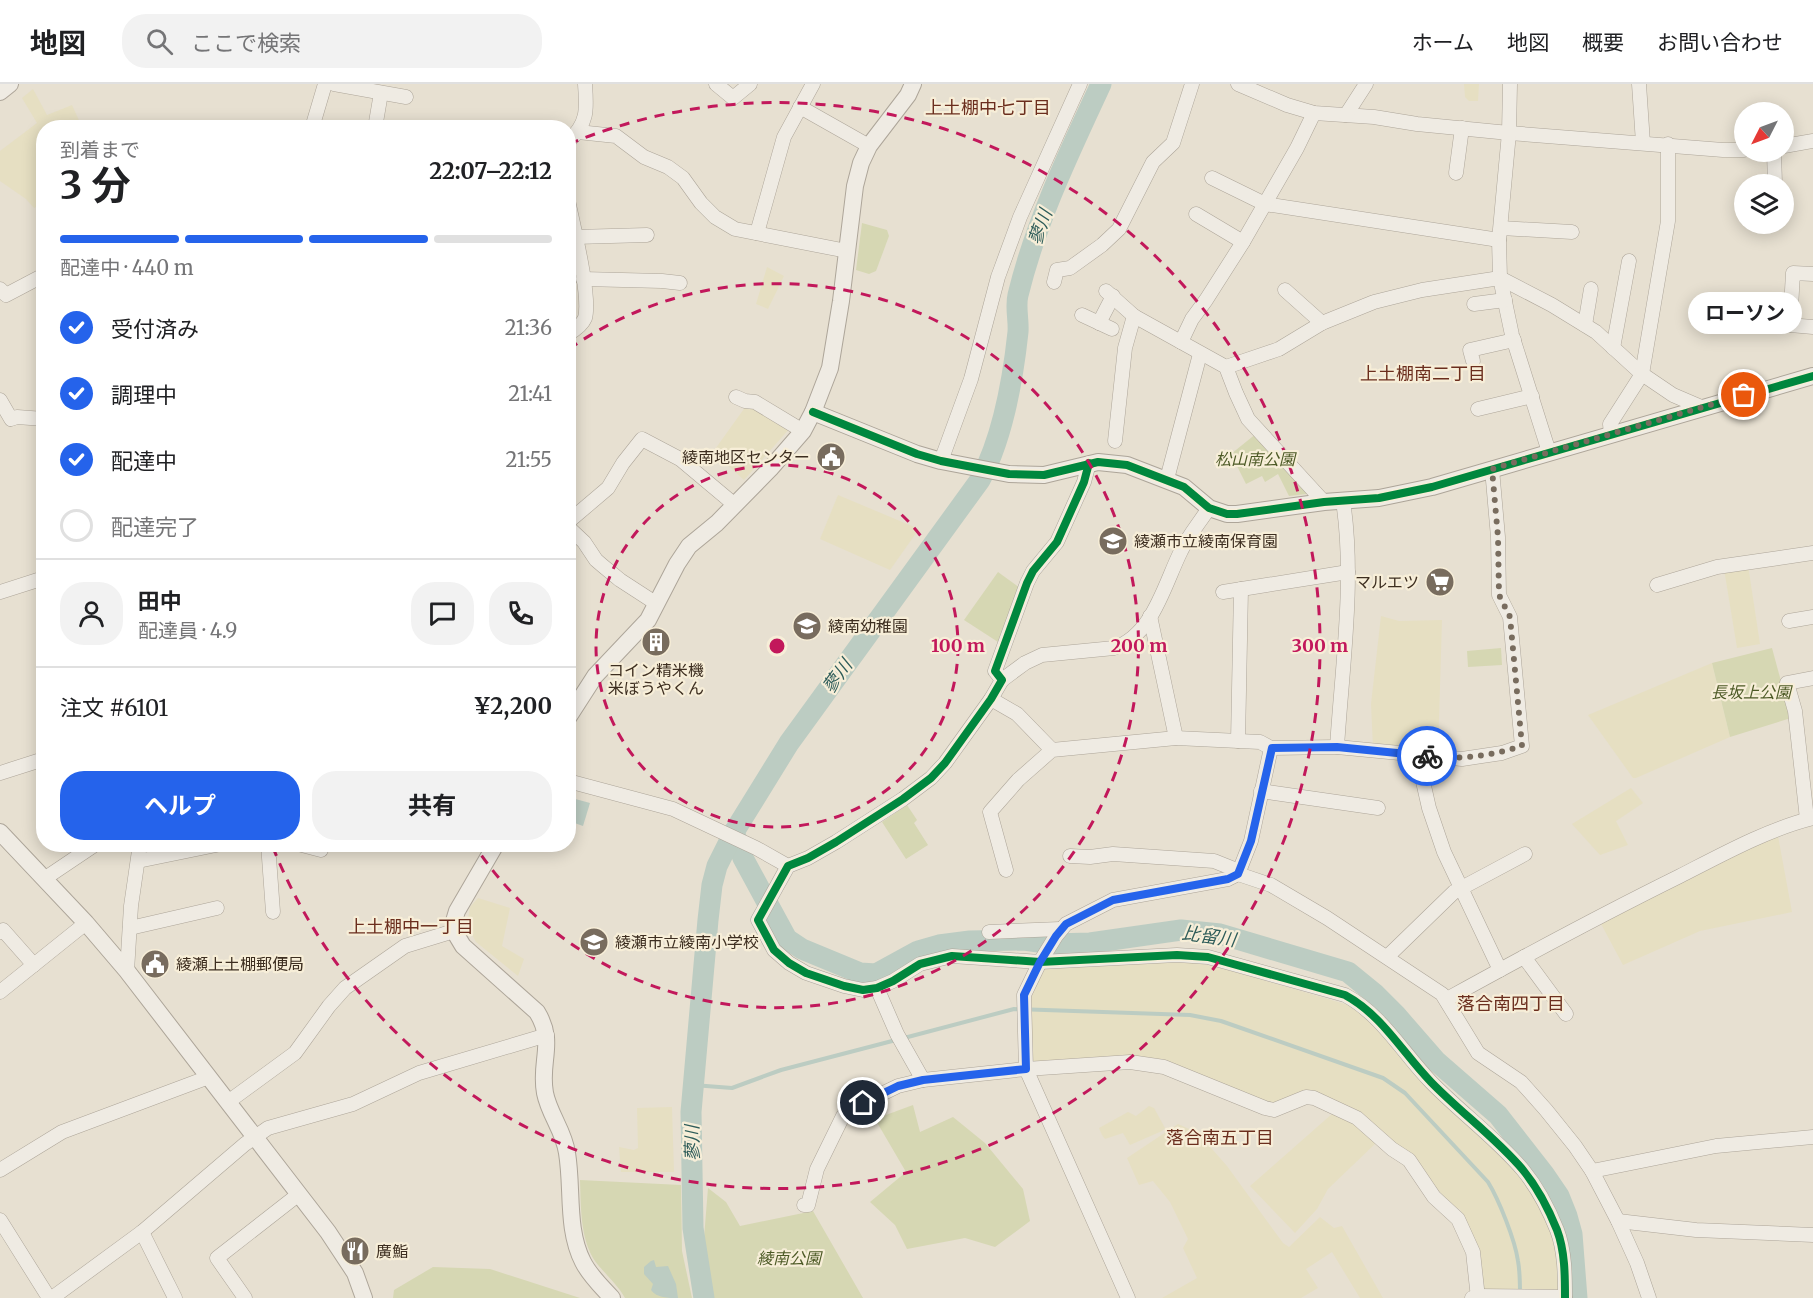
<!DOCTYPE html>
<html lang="ja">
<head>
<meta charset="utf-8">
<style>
  :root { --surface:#fff; --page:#f2f2f2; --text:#202124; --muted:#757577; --line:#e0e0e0; --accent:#2563eb }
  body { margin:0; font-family:Merriweather,"Noto Sans JP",serif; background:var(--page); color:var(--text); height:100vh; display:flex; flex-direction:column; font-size:22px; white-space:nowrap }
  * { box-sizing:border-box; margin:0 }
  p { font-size:20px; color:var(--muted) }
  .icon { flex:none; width:33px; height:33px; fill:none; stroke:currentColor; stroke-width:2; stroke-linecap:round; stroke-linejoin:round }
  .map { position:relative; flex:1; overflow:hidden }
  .panel { position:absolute; left:36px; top:36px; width:540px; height:732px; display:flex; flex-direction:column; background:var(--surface); border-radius:24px; box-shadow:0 3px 15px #0003 }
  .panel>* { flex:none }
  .needle { width:39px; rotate:228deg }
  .tools { position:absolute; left:1734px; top:18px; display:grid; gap:12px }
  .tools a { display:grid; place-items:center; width:60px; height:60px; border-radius:50%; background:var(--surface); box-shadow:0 3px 15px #0003; font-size:30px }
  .pin { position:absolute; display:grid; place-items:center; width:51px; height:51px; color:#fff; margin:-26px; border:3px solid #fff; border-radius:50%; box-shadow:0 2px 6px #0007 }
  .courier { position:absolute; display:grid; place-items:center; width:60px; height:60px; margin:-30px; border:4px solid #2563eb; border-radius:50%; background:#fff; color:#222; box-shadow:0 2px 8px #0007 }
  .bubble { position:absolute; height:42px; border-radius:21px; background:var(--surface); box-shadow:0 3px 15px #0003; font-size:20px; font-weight:700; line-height:42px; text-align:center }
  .overview em { font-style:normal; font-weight:700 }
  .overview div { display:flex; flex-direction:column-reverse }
  .overview { display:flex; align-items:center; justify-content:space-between; height:102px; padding:0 24px }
  h1 { font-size:39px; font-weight:700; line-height:45px }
  .bar { display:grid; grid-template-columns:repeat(4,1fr); gap:9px 6px; align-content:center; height:72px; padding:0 24px }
  .bar i { height:8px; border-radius:4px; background:var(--line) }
  .bar .active { background:var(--accent) }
  .bar p { grid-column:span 4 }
  .line { display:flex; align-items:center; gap:15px; padding:0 24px; border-top:2px solid var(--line) }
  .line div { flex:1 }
  .round { display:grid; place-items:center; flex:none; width:63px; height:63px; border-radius:24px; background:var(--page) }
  ol { padding:0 24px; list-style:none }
  li { display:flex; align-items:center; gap:18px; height:66px }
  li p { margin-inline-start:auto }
  li .icon { padding:6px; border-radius:50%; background:var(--accent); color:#fff; stroke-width:4 }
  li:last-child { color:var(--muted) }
  li i { width:33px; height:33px; border:3px solid var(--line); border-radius:50% }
  .action { display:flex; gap:12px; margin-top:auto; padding:12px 24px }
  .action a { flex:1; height:69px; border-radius:24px; background:var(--accent); color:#fff; font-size:24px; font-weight:700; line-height:69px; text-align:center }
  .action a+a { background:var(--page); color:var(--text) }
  header { display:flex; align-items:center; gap:36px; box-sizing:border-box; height:84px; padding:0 30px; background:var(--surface); border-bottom:2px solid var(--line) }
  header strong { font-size:28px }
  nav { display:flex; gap:33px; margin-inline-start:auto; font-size:21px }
  .search { width:420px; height:54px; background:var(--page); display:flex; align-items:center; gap:15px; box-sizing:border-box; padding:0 21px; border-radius:24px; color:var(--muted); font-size:22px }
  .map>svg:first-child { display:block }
  .farmland { fill:#e6dfc2 }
  .green { fill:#d6d7b3 }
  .water { fill:#bcccc2 }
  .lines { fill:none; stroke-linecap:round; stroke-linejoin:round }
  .stream { stroke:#bcccc2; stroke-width:4 }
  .river { stroke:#bcccc2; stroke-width:21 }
  .minor-casing { stroke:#ada599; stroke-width:15 }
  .tertiary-casing { stroke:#ada599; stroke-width:18 }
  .minor { stroke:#efebe3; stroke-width:14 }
  .tertiary { stroke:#efebe3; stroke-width:16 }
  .cycleway-casing { stroke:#f7eed8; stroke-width:11 }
  .cycleway { stroke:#00873e; stroke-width:8 }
  .done { stroke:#786c5e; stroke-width:6; stroke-dasharray:0 10.8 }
  .route { stroke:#2563eb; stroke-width:8 }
  .ring { fill:none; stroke:#c2185b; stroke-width:3; stroke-dasharray:10 8 }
  .labels { text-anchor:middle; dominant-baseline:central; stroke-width:4.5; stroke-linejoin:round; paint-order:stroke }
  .poi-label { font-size:16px; fill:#3d2e20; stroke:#f7eed8; text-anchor:start }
  .park-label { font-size:16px; font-style:italic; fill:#4d5a26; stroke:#f7eed8 }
  .neighbourhood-label { font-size:18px; fill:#6b2e1e; stroke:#f7eed8 }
  .water-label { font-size:18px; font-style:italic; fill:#2f5d5a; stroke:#f7eed8 }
  .centre { fill:#c2185b; stroke:#f7eed8; stroke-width:3 }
  .ring-label { font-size:18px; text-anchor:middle; font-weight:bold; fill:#c2185b; stroke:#f7eed8; stroke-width:4.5; stroke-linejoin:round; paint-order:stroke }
</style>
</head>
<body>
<header>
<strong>地図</strong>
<div class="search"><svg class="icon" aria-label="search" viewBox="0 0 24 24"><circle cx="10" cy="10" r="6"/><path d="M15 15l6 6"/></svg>ここで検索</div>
<nav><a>ホーム</a><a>地図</a><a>概要</a><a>お問い合わせ</a></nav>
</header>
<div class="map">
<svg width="1813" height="1214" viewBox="0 0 1813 1214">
  <rect width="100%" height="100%" fill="#e7e0d1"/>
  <g class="farmland">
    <path d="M1464,0H1479L1478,17H1469L1465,13Z"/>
    <path d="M33,5L47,31L72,21L82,43L44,44L43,119L34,124L26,115L0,97V67L37,39L22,14Z"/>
    <path d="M767,183L784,192L768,225L756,220Z"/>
    <path d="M746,322L755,323L790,344L744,396L713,368Z"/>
    <path d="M838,411L919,445L890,486L820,455Z"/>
    <path d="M1748,481L1760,560L1737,564L1724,485Z"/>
    <path d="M1381,532L1399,537L1442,536L1438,670L1373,664L1371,620Z"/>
    <path d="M1712,579L1730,653L1636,694H1633L1588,631Z"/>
    <path d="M1631,704L1643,719L1616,737L1628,761L1600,771L1572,740Z"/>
    <path d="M1778,752L1792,828L1700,847L1623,881L1600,838L1685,792Z"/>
    <path d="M478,814L510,824L502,862L524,875L518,892L476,858L470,847L468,835L470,823Z"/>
    <path d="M1189,877L1229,886L1355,923L1376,940L1513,1084L1535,1110L1555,1151L1562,1187L1559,1210L1485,1209L1475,1166L1460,1125L1453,1123L1409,1073L1310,1013L1275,1022L1161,978L1032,980L1030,906L1043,882Z"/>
    <path d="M1149,1022L1154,1024L1165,1044L1162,1047L1130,1061L1123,1049L1105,1055L1102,1051L1099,1044L1128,1028L1136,1032Z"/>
    <path d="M672,1023L674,1088H621L619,1063L634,1066L638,1064L637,1024Z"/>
    <path d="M1333,1029L1363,1045L1376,1059L1328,1105L1317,1125L1295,1149L1250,1102Z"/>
    <path d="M1178,1040L1198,1049L1227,1082L1283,1159L1289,1163L1320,1133L1334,1144L1342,1142L1383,1214H1360L1332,1168L1306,1185L1318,1204L1301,1214H1162L1197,1194L1183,1164L1188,1155L1170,1118L1153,1097L1139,1101L1127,1074Z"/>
  </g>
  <g class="green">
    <path d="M862,139L887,146L889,152L876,187L869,190L856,186Z"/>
    <path d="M1257,349L1308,403L1306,410L1289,412L1278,390L1265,398L1262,392L1246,400L1231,370Z"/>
    <path d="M998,488L1020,504L998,558L964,536Z"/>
    <path d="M1501,564L1502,581L1468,583L1467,567Z"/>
    <path d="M1772,564L1791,634L1730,653L1712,579Z"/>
    <path d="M907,721L917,736L914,739L928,761L906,775L882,738Z"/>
    <path d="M913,1021L920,1048L953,1033L985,1059L1023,1105L1030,1137L995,1163L965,1154L907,1165L895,1141L870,1118L906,1088L875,1035Z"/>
    <path d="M580,1096L681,1101L682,1167L692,1214H625C617,1199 602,1188 593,1174C580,1151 581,1122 580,1096Z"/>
    <path d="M708,1104L726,1118L740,1142L813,1127L863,1214H714L704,1154Z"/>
    <path d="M433,1183L490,1185L580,1214H393L394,1206Z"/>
  </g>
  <g class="water">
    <path d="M568,713L590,719L583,742L569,737Z"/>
    <path d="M654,1176L656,1183L668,1182L676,1200L678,1214C668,1214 657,1214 651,1206L653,1200L644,1190V1183L651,1177Z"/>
  </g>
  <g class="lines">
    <g class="stream">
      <path d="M904,954L1014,925L1190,931L1221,937L1383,994L1405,1009L1488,1098C1499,1116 1515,1156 1518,1177C1520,1188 1520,1199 1520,1210"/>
      <path d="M693,1001L732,1004L781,986L896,956"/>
    </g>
    <g class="river">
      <path d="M734,748L743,774L787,855L802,865L860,889L876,890L918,867L939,861L970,857L1024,856L1053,860L1090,859L1181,846L1220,850L1348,888L1375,910L1396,931L1436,977L1498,1031L1544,1090L1559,1112L1567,1132L1572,1150L1577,1214"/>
      <path d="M704,1214L693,1144L691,1028L708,836L712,801L717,782L734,748L789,659L980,396C1002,355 1013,295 1018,248C1019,236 1015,223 1018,211C1036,137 1069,69 1101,0"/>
    </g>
    <g class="minor-casing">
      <g id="minor">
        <path d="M334,0L406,13"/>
        <path d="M716,0L733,14L750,0"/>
        <path d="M1238,0L1287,21L1314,29L1374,33L1417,40L1509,49L1723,66H1744"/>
        <path d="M1510,0L1509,49L1499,156L1500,194L1512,251L1549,368"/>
        <path d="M1639,0L1643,59"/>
        <path d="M800,23L869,62"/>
        <path d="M1346,31L1366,0"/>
        <path d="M312,44L325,0"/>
        <path d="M375,44L381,9"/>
        <path d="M578,48L616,52L644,73L668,83L683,94L701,119L715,133L735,145L847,167"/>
        <path d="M568,58C588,39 587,26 585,0"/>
        <path d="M1784,62L1813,57"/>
        <path d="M1774,68L1775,100"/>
        <path d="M1456,89L1462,44"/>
        <path d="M1212,94L1265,120L1499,156"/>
        <path d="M568,116C573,141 591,212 585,234C582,241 575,246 568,250"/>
        <path d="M1196,130L1243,158"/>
        <path d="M1501,144L1572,148"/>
        <path d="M757,149L784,53L813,0"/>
        <path d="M575,153L647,151"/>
        <path d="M583,195L662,197L680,199"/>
        <path d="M1054,198L1057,186L1070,184L1102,161L1119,145L1153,78L1173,59L1192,0"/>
        <path d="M0,205L6,211L44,191"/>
        <path d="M1285,206L1322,239"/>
        <path d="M1106,207L1134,232L1226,283L1236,309L1248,335L1324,418"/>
        <path d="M1474,220L1505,216"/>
        <path d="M1082,231L1112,245"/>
        <path d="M1099,239L1113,212"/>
        <path d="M1777,240L1813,243"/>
        <path d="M1585,241L1591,205"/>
        <path d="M1790,241L1793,189L1813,190"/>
        <path d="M1181,258L1192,235L1206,216L1243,158L1297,64L1314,29"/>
        <path d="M1613,264L1629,177"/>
        <path d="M1473,277L1470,266L1514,256"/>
        <path d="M1226,283L1279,265L1322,239L1374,218L1422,206L1500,194L1552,221L1596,248L1642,290L1673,311L1701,323"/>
        <path d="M736,313L745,317L755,318L803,347"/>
        <path d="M0,316L11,335L17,333L44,335"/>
        <path d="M1478,325L1532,312"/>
        <path d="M1611,350L1610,340L1642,290L1668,137V60"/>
        <path d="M1115,357L1125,264L1134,232"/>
        <path d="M941,377L971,295L998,193L1020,133L1080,0"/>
        <path d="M1089,379L1084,398L1057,458L1033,487L1027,499L995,587L1002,596L991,615L945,679L931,694L903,715L836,758L808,774L788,782L758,836L774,866L789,879L806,889L844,902L863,906L877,904L893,897L920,880L952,872L1040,878L1177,871L1208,873L1345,911C1382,931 1402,968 1431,998C1460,1028 1496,1054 1523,1086C1537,1103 1549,1126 1557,1146C1565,1167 1565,1192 1565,1214"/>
        <path d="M1167,395L1200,270"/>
        <path d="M568,438L608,404L623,379L642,355L680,375L735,421"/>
        <path d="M568,443L584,458L596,476L603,482L620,496L657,520"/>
        <path d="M1657,501L1717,483L1813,469"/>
        <path d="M0,508L44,494"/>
        <path d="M1223,508L1348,488"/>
        <path d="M1150,532L1176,654"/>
        <path d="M1789,537L1813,533"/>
        <path d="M1002,596L1025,579L1042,571L1114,564C1153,551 1164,501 1181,467C1188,452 1200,438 1209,424"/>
        <path d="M991,615L1017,630L1052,666"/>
        <path d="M1238,657L1241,505"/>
        <path d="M1337,663C1342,584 1355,495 1343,417"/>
        <path d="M1417,671L1429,724L1444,768L1500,886"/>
        <path d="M0,689L44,675"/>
        <path d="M568,697L673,725L756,764L788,782"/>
        <path d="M1261,707L1378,724"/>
        <path d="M1807,735L1795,627L1787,599L1813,594"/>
        <path d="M268,760L273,828"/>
        <path d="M298,760L321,766"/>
        <path d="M1070,772L1090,773L1113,770L1214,777L1239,787"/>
        <path d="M138,777L221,760"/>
        <path d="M1006,786L990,728L1018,696L1052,666L1176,654L1260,658L1271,664L1337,663L1462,675L1502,669L1522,662L1510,533L1499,511L1498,453L1492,385"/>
        <path d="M1238,790L1271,801L1327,834L1442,910L1478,969L1521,998L1546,1026L1575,1062L1592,1087L1618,1137L1637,1179L1649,1214"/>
        <path d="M44,795L96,760"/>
        <path d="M130,844L217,824"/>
        <path d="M0,848L3,846L34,881"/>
        <path d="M989,848L1060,845"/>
        <path d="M1387,873L1454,808L1525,770"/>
        <path d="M1524,873L1566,930"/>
        <path d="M127,887L131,822L140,760"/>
        <path d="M877,904L897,950L923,996"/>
        <path d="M0,908L86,839"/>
        <path d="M1447,915C1523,873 1601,831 1680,792C1721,771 1768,745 1813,734"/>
        <path d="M228,1018L295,969L329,922L345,904L405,862L454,847"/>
        <path d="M0,1086L62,1048L209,993"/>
        <path d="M1592,1087L1716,1062L1813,1053"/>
        <path d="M804,1121H808L817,1085L843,1032L863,1019L898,1002L923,996L1026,985L1130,978L1164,983L1265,1024L1274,1026L1306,1013L1314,1014L1357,1034L1392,1065L1409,1076L1434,1113L1458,1135L1473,1168L1478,1214"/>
        <path d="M0,1136L49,1214"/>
        <path d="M1618,1137L1696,1146L1813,1151"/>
        <path d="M142,1148L175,1214"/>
        <path d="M52,1214L142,1148L245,1060L268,1044L353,1020L419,989L547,951"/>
        <path d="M245,1214L217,1174L299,1110"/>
        <path d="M1128,1214L1026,985L1024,911L1040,878L1056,852L1066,840L1113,816L1228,795L1238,790L1251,757L1271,664"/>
        <path d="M1472,1214L1478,1212L1565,1213"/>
      </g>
    </g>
    <g class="tertiary-casing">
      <g id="tertiary">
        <path d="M0,8L10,0"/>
        <path d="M813,328L917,370L941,377L1009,390L1044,391L1098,378L1127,381L1184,403L1209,424L1227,430H1237L1324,418L1379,414L1432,403L1813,292"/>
        <path d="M568,634L595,592L648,536L677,480L689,462L717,439L770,385L803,347L813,328L830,284L841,217L855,102L861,79L869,62L908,11L913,0"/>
        <path d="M0,748L86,839L127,887L328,1148L355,1189L364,1214"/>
        <path d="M496,760L457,827L454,837V847L463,862L537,928C556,959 539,977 545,1009C549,1030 564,1047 567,1069C573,1105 566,1145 583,1178C590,1192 602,1203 612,1214"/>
      </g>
    </g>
    <use href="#minor" class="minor"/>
    <use href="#tertiary" class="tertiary"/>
    <g class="cycleway-casing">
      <g id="cycleway">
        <path d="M813,328L917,370L941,377L1009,390L1044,391L1098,378L1127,381L1184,403L1209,424L1227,430H1237L1324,418L1379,414L1432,403L1813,292"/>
        <path d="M1089,379L1084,398L1057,458L1033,487L1027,499L995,587L1002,596L991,615L945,679L931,694L903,715L836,758L808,774L788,782L758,836L774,866L789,879L806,889L844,902L863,906L877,904L893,897L920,880L952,872L1040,878L1177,871L1208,873L1345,911C1382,931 1402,968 1431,998C1460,1028 1496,1054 1523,1086C1537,1103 1549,1126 1557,1146C1565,1167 1565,1192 1565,1214"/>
      </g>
    </g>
    <use href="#cycleway" class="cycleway"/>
  </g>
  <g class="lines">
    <path class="done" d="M1427,672C1460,676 1491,672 1522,662L1510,533L1499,511L1498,453L1492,385L1744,311"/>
    <path class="route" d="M863,1019L898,1002L923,996L1026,985L1024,911L1040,878L1056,852L1066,840L1113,816L1228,795L1238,790L1251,757L1272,664L1337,663L1427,672"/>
  </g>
  <g class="ring">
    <circle cx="777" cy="562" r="181"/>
    <path d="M569 265A362 362 0 1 1 475 762"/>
    <path d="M569 60A543 543 0 1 1 272 761"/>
  </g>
  <defs>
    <g id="civic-disc" transform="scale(1.5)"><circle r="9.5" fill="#786c5e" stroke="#f7eed8"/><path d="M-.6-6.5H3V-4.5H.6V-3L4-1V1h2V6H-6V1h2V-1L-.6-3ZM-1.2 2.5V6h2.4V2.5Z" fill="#fff"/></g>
    <g id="school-disc" transform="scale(1.5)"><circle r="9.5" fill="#786c5e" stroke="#f7eed8"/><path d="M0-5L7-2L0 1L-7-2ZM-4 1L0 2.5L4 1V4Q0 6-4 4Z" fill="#fff"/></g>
    <g id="supermarket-disc" transform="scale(1.5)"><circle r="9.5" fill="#786c5e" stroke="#f7eed8"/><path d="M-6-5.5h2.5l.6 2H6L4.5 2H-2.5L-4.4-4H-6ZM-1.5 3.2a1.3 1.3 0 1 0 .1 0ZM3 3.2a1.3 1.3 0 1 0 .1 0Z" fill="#fff"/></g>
    <g id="building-disc" transform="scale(1.5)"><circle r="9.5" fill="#786c5e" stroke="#f7eed8"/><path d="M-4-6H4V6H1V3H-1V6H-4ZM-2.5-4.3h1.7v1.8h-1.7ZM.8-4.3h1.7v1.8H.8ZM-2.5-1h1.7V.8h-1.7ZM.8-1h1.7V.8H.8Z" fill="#fff"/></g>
    <g id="restaurant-disc" transform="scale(1.5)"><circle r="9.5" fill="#786c5e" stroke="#f7eed8"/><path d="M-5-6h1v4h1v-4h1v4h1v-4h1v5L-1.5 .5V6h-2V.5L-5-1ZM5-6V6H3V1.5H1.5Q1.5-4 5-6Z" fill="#fff"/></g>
  </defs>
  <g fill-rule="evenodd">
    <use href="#civic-disc" x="831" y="373"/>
    <use href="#school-disc" x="1113" y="457"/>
    <use href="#supermarket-disc" x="1440" y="498"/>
    <use href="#school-disc" x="807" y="542"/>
    <use href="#building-disc" x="656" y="558"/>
    <use href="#school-disc" x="594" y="858"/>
    <use href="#civic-disc" x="155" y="880"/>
    <use href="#restaurant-disc" x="355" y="1167"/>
  </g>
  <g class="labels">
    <g class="poi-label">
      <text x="810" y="373" text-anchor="end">綾南地区センター</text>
      <text x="1134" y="457">綾瀬市立綾南保育園</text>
      <text x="1419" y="498" text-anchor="end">マルエツ</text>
      <text x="828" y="542">綾南幼稚園</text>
      <text x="656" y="586" text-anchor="middle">コイン精米機<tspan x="656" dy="18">米ぼうやくん</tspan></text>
      <text x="615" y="858">綾瀬市立綾南小学校</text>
      <text x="176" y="880">綾瀬上土棚郵便局</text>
      <text x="376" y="1167">廣鮨</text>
    </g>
    <g class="park-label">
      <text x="1255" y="375">松山南公園</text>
      <text x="1751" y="608">長坂上公園</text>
      <text x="789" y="1174">綾南公園</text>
    </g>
    <g class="neighbourhood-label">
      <text x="988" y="23">上土棚中七丁目</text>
      <text x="1423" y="289">上土棚南二丁目</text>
      <text x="411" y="842">上土棚中一丁目</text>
      <text x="1511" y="919">落合南四丁目</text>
      <text x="1220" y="1053">落合南五丁目</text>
    </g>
    <g class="water-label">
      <text transform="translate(1040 143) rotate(-70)">蓼川</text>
      <text transform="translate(837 592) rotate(-54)">蓼川</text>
      <text transform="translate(1209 852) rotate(8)">比留川</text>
      <text transform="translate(692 1059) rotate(-91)">蓼川</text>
    </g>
  </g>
  <circle cx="777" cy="562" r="9" class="centre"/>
  <g class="ring-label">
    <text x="958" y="568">100 m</text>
    <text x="1139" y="568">200 m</text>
    <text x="1320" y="568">300 m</text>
  </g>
</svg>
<div class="tools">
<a><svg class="needle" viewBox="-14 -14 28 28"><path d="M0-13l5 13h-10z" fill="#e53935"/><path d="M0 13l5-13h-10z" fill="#757577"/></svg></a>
<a><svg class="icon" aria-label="layers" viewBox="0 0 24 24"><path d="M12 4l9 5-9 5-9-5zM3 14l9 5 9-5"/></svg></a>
</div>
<div class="pin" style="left:1744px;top:311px;background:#ea580c"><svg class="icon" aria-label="bag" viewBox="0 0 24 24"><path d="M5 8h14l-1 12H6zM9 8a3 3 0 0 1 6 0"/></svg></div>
<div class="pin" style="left:863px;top:1019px;background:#1f2937"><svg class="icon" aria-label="home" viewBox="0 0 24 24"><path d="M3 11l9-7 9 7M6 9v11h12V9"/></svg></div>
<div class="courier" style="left:1427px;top:672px"><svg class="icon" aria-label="bike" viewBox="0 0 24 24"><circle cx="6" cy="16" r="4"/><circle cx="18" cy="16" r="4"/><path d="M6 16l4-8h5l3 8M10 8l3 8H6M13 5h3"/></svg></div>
<div class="bubble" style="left:1688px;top:208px;width:114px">ローソン</div>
<section class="panel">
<div class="overview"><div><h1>3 分</h1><p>到着まで</p></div><em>22:07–22:12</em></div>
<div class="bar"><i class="active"></i><i class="active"></i><i class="active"></i><i></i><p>配達中 · 440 m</p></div>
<ol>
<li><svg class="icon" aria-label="check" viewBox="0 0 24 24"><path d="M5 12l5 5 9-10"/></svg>受付済み<p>21:36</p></li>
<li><svg class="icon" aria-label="check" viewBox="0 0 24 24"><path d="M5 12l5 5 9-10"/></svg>調理中<p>21:41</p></li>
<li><svg class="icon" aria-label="check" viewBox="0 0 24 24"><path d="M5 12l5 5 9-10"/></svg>配達中<p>21:55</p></li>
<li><i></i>配達完了</li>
</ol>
<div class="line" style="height:108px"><a class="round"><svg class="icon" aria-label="person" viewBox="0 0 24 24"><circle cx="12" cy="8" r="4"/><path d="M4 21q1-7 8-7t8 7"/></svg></a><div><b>田中</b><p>配達員 · 4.9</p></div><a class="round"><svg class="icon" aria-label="chat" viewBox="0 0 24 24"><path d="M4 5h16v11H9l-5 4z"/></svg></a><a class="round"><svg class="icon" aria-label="phone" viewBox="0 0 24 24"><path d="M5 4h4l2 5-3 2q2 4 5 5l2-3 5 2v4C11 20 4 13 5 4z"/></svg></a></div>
<div class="line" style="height:78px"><div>注文 #6101</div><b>¥2,200</b></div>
<div class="action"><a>ヘルプ</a><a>共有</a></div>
</section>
</div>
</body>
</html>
